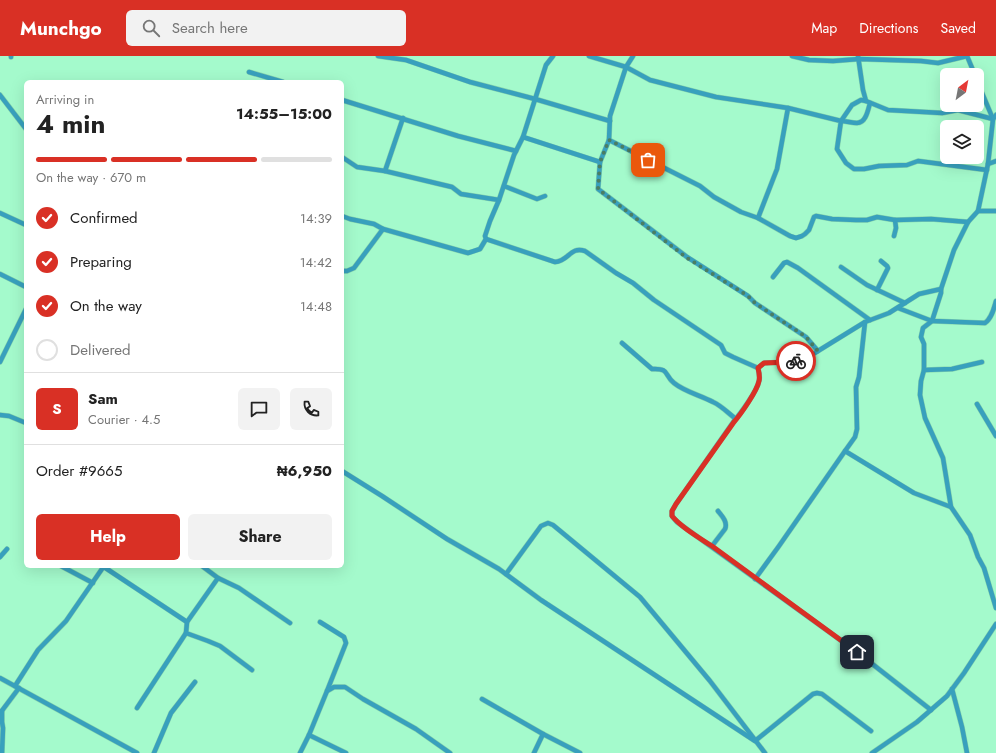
<!DOCTYPE html>
<html lang="en">
<head>
<meta charset="utf-8">
<style>
  :root { --surface:#fff; --page:#f2f2f2; --text:#222; --muted:#767676; --line:#e0e0e0; --accent:#d93025 }
  body { margin:0; font-family:Jost,sans-serif; background:var(--page); color:var(--text); height:100vh; display:flex; flex-direction:column; font-size:15px; white-space:nowrap }
  * { box-sizing:border-box; margin:0 }
  p { font-size:13px; color:var(--muted) }
  .icon { flex:none; width:22px; height:22px; fill:none; stroke:currentColor; stroke-width:2; stroke-linecap:round; stroke-linejoin:round }
  .map { position:relative; flex:1; overflow:hidden }
  .details { position:absolute; left:24px; top:24px; width:320px; height:488px; display:flex; flex-direction:column; background:var(--surface); border-radius:6px; box-shadow:0 4px 16px #0002 }
  .details>* { flex:none }
  .needle { width:26px; rotate:32deg }
  .buttons { position:absolute; left:940px; top:12px; display:grid; gap:8px }
  .buttons a { display:grid; place-items:center; width:44px; height:44px; border-radius:6px; background:var(--surface); box-shadow:0 4px 16px #0002; font-size:20px }
  .pin { position:absolute; display:grid; place-items:center; width:34px; height:34px; color:#fff; margin:-17px; border-radius:8px; box-shadow:0 2px 6px #0006 }
  .courier { position:absolute; display:grid; place-items:center; width:40px; height:40px; margin:-20px; border:3px solid #d93025; border-radius:50%; background:#fff; color:#222; box-shadow:0 1px 5px #0007 }
  .head em { font-style:normal; font-weight:700 }
  .head div { display:flex; flex-direction:column-reverse }
  .head { display:flex; align-items:center; justify-content:space-between; height:68px; padding:0 12px }
  h1 { font-size:26px; font-weight:700; line-height:30px }
  .bar { display:grid; grid-template-columns:repeat(4,1fr); gap:6px 4px; align-content:center; height:48px; padding:0 12px }
  .bar i { height:5px; border-radius:3px; background:var(--line) }
  .bar .current { background:var(--accent) }
  .bar p { grid-column:span 4 }
  .line { display:flex; align-items:center; gap:10px; padding:0 12px; border-top:1px solid var(--line) }
  .line div { flex:1 }
  .round { display:grid; place-items:center; flex:none; width:42px; height:42px; border-radius:6px; background:var(--page) }
  ol { padding:0 12px; list-style:none }
  li { display:flex; align-items:center; gap:12px; height:44px }
  li p { margin-inline-start:auto }
  li .icon { padding:4px; border-radius:50%; background:var(--accent); color:#fff; stroke-width:4 }
  li:last-child { color:var(--muted) }
  li i { width:22px; height:22px; border:2px solid var(--line); border-radius:50% }
  .action { display:flex; gap:8px; margin-top:auto; padding:8px 12px }
  .action a { flex:1; height:46px; border-radius:6px; background:var(--accent); color:#fff; font-size:16px; font-weight:700; line-height:46px; text-align:center }
  .action a+a { background:var(--page); color:var(--text) }
  header { display:flex; align-items:center; gap:24px; box-sizing:border-box; height:56px; padding:0 20px; background:var(--accent); color:#fff }
  header strong { font-size:19px }
  nav { display:flex; gap:22px; margin-inline-start:auto; font-size:14px }
  .search { width:280px; height:36px; background:var(--page); display:flex; align-items:center; gap:10px; box-sizing:border-box; padding:0 14px; border-radius:6px; color:var(--muted); font-size:15px }
  .map>svg:first-child { display:block }
  .lines { fill:none; stroke-linecap:round; stroke-linejoin:round }
  .street-casing { stroke:#88d4ac; stroke-width:5.5 }
  .street { stroke:#38a0bd; stroke-width:4.5 }
  .done { stroke:#4a7e63; stroke-width:4; stroke-dasharray:0 7.2 }
  .route { stroke:#d93025; stroke-width:5 }
</style>
</head>
<body>
<header>
<strong>Munchgo</strong>
<div class="search"><svg class="icon" aria-label="search" viewBox="0 0 24 24"><circle cx="10" cy="10" r="6"/><path d="M15 15l6 6"/></svg>Search here</div>
<nav><a>Map</a><a>Directions</a><a>Saved</a></nav>
</header>
<div class="map">
<svg width="996" height="697" viewBox="0 0 996 697">
  <rect width="100%" height="100%" fill="#a4facc"/>
  <g class="lines">
    <g class="street-casing">
      <g id="street">
        <path d="M11,0V1"/>
        <path d="M378,0L406,4L470,26L535,43L610,65"/>
        <path d="M589,0L626,11L650,24L716,41L788,52L841,65L837,93L846,107L854,113H864L879,110L907,109L918,105L987,114"/>
        <path d="M792,0L809,4L833,5L859,3L921,5L938,7L967,0"/>
        <path d="M858,0L863,34L866,45L888,54L942,57L958,54L993,63"/>
        <path d="M967,0L975,19"/>
        <path d="M249,16L283,26"/>
        <path d="M977,25L993,63"/>
        <path d="M0,39L26,73"/>
        <path d="M342,44L458,80L516,95"/>
        <path d="M866,45L861,44L852,49L841,65C846,65 852,67 857,67C866,67 868,54 870,47"/>
        <path d="M996,59L993,63L988,108L978,155L968,166L954,194L941,233V237L932,265L923,272L921,281L924,288V314L921,325L920,339L925,362L943,402L951,451L970,479L978,501L984,512L996,552"/>
        <path d="M523,81L600,106L609,84L610,60L626,11L633,0"/>
        <path d="M609,84L700,130L714,141L741,156L758,162L790,180L796,182L802,180L805,178L809,174L814,161L816,160L832,163L856,164H867L877,161L895,164L896,172L894,180"/>
        <path d="M342,101L357,111L385,115L452,131L461,138L499,144"/>
        <path d="M600,106L598,133L602,136L687,201L748,240L755,247L806,281L818,295"/>
        <path d="M988,108L996,105"/>
        <path d="M385,115L403,62"/>
        <path d="M504,130L537,143L545,140"/>
        <path d="M978,155H996"/>
        <path d="M0,157L26,169"/>
        <path d="M342,160L350,163L374,168L383,173L468,197L480,193L486,183L485,180L490,165L499,144L514,99L523,81L546,9L553,0"/>
        <path d="M758,162L777,113L788,52"/>
        <path d="M895,164L931,163L968,166"/>
        <path d="M486,183L555,206C569,205 570,190 585,195L616,217L633,227L654,244L721,289L725,297L733,301L758,312C759,316 760,321 759,325C757,335 741,357 734,365L676,448L672,455V460L677,466L857,596L931,654"/>
        <path d="M841,211L867,229L905,247"/>
        <path d="M342,215H347L354,212L383,173"/>
        <path d="M0,218L26,231"/>
        <path d="M773,221L784,207L787,206L798,212L870,264"/>
        <path d="M877,234L888,212L887,210L881,205"/>
        <path d="M898,252L932,265L985,267C992,262 994,252 996,245"/>
        <path d="M622,287L652,313C670,312 664,319 674,327C685,336 700,339 713,346C722,350 729,358 736,363"/>
        <path d="M0,306L26,253"/>
        <path d="M758,312L764,307L789,306L805,303L865,266L889,257L919,238L941,233"/>
        <path d="M924,314L952,313L982,306"/>
        <path d="M977,348L996,380"/>
        <path d="M0,359L9,360L26,367"/>
        <path d="M845,395L855,381L857,373L856,331L859,321L865,266"/>
        <path d="M342,415L382,440L447,483L499,513L541,544L755,685L813,638L817,637L822,638L871,675"/>
        <path d="M712,490L725,473C728,466 722,460 718,455"/>
        <path d="M0,501L7,493"/>
        <path d="M61,510L93,527"/>
        <path d="M202,510L218,522L239,532L290,567"/>
        <path d="M104,511L187,566"/>
        <path d="M506,518L541,470L548,467L553,469L640,541L710,625L765,697"/>
        <path d="M218,522L187,566L186,577L208,585L220,590L252,614"/>
        <path d="M755,523L779,490L845,395L914,437L951,451"/>
        <path d="M320,566L344,581L346,587L327,635"/>
        <path d="M0,622L137,697"/>
        <path d="M15,630L38,594L66,565L104,510"/>
        <path d="M952,633L962,671L967,697"/>
        <path d="M482,643L543,678L534,697"/>
        <path d="M137,652L186,577"/>
        <path d="M1,656L19,632"/>
        <path d="M543,678L580,697"/>
        <path d="M309,679L346,697"/>
        <path d="M2,697L3,672L2,666V655"/>
        <path d="M154,697L171,657L195,626"/>
        <path d="M300,697L309,679L327,635L334,631H345L363,643L416,673L450,697"/>
        <path d="M872,697L917,666L947,640L964,617L996,568"/>
      </g>
    </g>
    <use href="#street" class="street"/>
  </g>
  <g class="lines">
    <path class="done" d="M648,104L609,84L600,106L598,133L602,136L687,202L748,240L755,247L806,281L818,295L805,303L796,305"/>
    <path class="route" d="M796,305L789,306L764,307L758,312C759,316 760,321 759,325C757,335 741,358 734,366L676,448L672,455V460C682,472 698,481 712,490L857,596"/>
  </g>
</svg>
<div class="buttons">
<a><svg class="needle" viewBox="-14 -14 28 28"><path d="M0-13l5 13h-10z" fill="#e53935"/><path d="M0 13l5-13h-10z" fill="#767676"/></svg></a>
<a><svg class="icon" aria-label="layers" viewBox="0 0 24 24"><path d="M12 4l9 5-9 5-9-5zM3 14l9 5 9-5"/></svg></a>
</div>
<div class="pin" style="left:648px;top:104px;background:#ea580c"><svg class="icon" aria-label="bag" viewBox="0 0 24 24"><path d="M5 8h14l-1 12H6zM9 8a3 3 0 0 1 6 0"/></svg></div>
<div class="pin" style="left:857px;top:596px;background:#1f2937"><svg class="icon" aria-label="home" viewBox="0 0 24 24"><path d="M3 11l9-7 9 7M6 9v11h12V9"/></svg></div>
<div class="courier" style="left:796px;top:305px"><svg class="icon" aria-label="bike" viewBox="0 0 24 24"><circle cx="6" cy="16" r="4"/><circle cx="18" cy="16" r="4"/><path d="M6 16l4-8h5l3 8M10 8l3 8H6M13 5h3"/></svg></div>
<section class="details">
<div class="head"><div><h1>4 min</h1><p>Arriving in</p></div><em>14:55–15:00</em></div>
<div class="bar"><i class="current"></i><i class="current"></i><i class="current"></i><i></i><p>On the way · 670 m</p></div>
<ol>
<li><svg class="icon" aria-label="check" viewBox="0 0 24 24"><path d="M5 12l5 5 9-10"/></svg>Confirmed<p>14:39</p></li>
<li><svg class="icon" aria-label="check" viewBox="0 0 24 24"><path d="M5 12l5 5 9-10"/></svg>Preparing<p>14:42</p></li>
<li><svg class="icon" aria-label="check" viewBox="0 0 24 24"><path d="M5 12l5 5 9-10"/></svg>On the way<p>14:48</p></li>
<li><i></i>Delivered</li>
</ol>
<div class="line" style="height:72px"><b class="round" style="background:var(--accent);color:#fff">S</b><div><b>Sam</b><p>Courier · 4.5</p></div><a class="round"><svg class="icon" aria-label="chat" viewBox="0 0 24 24"><path d="M4 5h16v11H9l-5 4z"/></svg></a><a class="round"><svg class="icon" aria-label="phone" viewBox="0 0 24 24"><path d="M5 4h4l2 5-3 2q2 4 5 5l2-3 5 2v4C11 20 4 13 5 4z"/></svg></a></div>
<div class="line" style="height:52px"><div>Order #9665</div><b>₦6,950</b></div>
<div class="action"><a>Help</a><a>Share</a></div>
</section>
</div>
</body>
</html>
